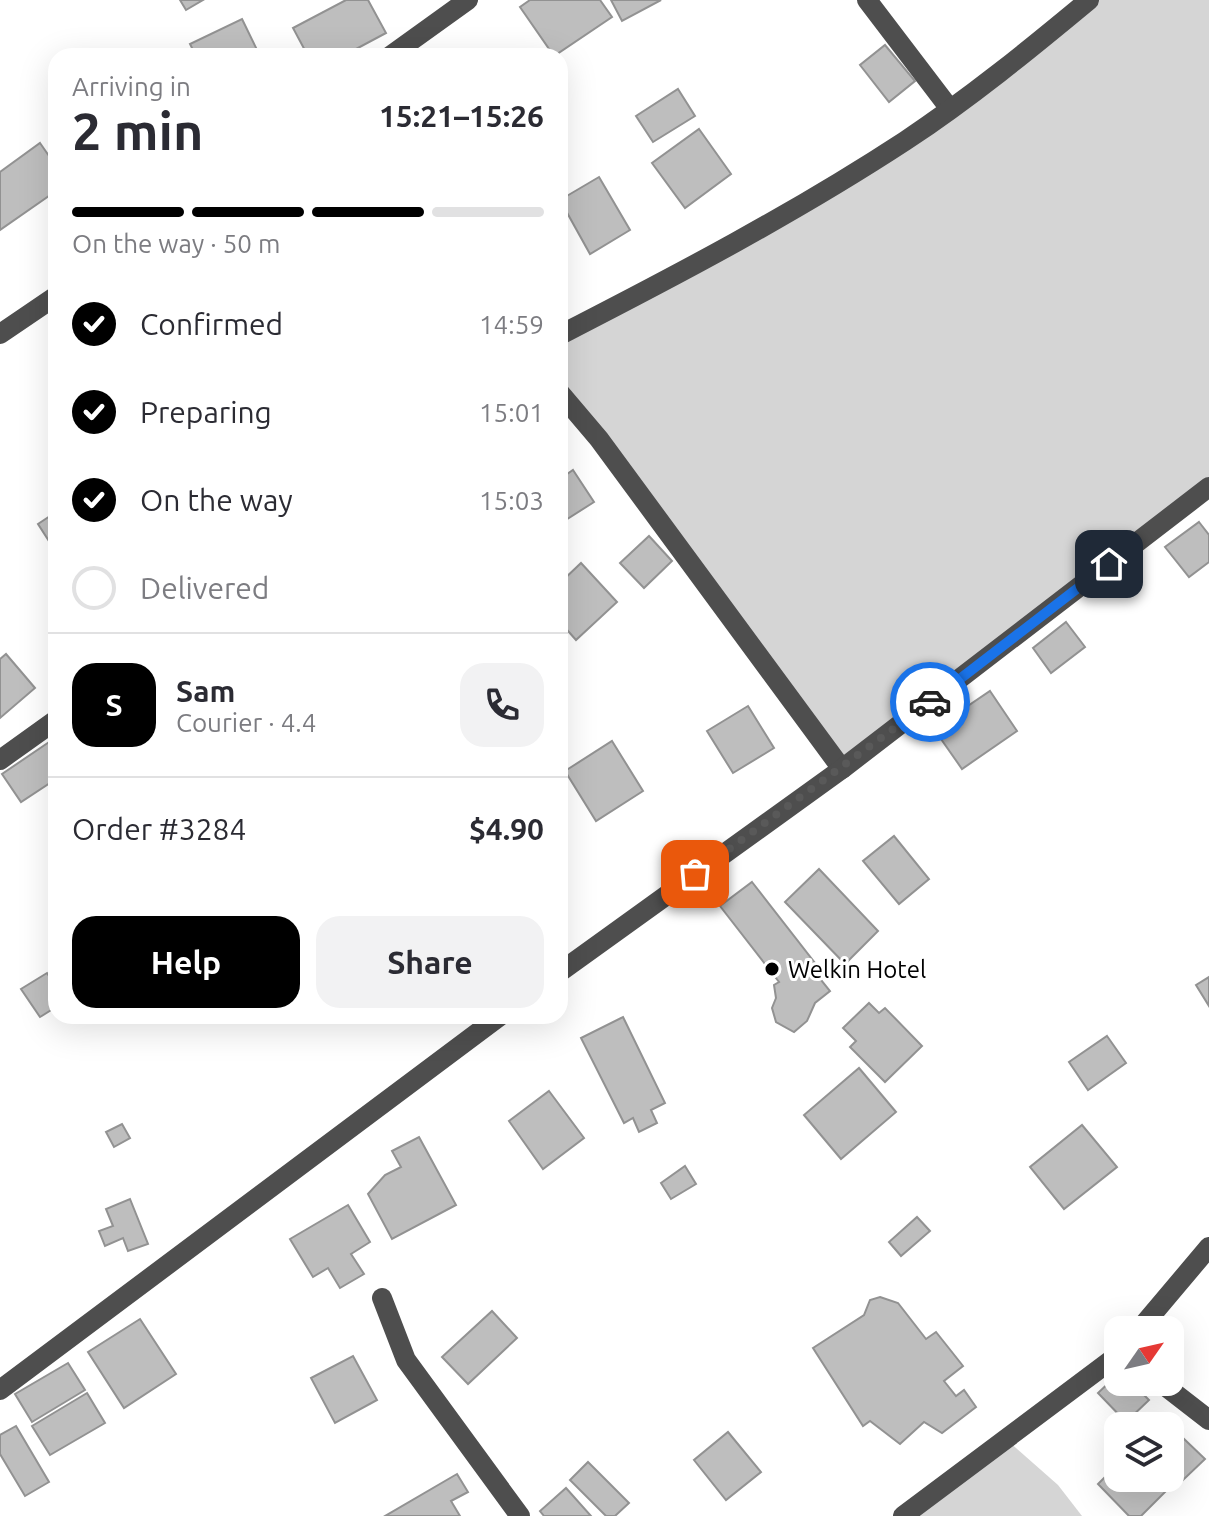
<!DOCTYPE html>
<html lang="en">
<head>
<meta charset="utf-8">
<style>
  :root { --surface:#fff; --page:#f2f2f3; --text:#2b2b33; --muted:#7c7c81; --line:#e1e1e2; --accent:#000 }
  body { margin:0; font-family:Ubuntu,sans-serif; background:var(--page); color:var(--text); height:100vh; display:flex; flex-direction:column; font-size:30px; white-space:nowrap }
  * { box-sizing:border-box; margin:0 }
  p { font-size:26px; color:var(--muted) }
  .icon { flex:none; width:44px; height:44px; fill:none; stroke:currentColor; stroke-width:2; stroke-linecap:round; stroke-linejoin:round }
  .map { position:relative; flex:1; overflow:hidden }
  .side { position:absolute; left:48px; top:48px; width:520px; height:976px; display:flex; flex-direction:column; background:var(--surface); border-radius:24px; box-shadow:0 8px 32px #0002 }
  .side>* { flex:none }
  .needle { width:52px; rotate:56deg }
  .tools { position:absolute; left:1104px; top:1316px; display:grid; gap:16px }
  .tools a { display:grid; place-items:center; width:80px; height:80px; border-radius:16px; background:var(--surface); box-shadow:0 8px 32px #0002; font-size:40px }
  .pin { position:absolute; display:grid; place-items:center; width:68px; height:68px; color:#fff; margin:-34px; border-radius:16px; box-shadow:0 4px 12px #0006 }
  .courier { position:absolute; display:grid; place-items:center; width:80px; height:80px; margin:-40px; border:6px solid #1a73e8; border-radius:50%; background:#fff; color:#222; box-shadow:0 2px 10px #0007 }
  .head em { font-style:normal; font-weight:600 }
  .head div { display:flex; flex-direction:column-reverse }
  .head { display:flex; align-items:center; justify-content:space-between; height:136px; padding:0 24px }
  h1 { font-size:52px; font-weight:600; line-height:60px }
  .bar { display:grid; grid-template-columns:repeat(4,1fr); gap:12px 8px; align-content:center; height:96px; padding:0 24px }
  .bar i { height:10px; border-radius:6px; background:var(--line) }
  .bar .current { background:var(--accent) }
  .bar p { grid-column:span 4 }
  .line { display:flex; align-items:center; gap:20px; padding:0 24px; border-top:2px solid var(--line) }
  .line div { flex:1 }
  .round { display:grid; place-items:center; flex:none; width:84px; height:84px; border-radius:24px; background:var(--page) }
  ol { padding:0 24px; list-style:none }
  li { display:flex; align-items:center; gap:24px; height:88px }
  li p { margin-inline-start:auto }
  li .icon { padding:8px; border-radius:50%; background:var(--accent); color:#fff; stroke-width:4 }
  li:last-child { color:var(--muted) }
  li i { width:44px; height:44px; border:4px solid var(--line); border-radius:50% }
  .cta { display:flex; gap:16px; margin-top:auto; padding:16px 24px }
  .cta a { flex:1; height:92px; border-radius:24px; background:var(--accent); color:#fff; font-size:32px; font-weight:600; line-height:92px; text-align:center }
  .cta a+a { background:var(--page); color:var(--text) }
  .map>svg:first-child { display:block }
  .green { fill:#d5d5d5 }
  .building { fill:#bebebe; stroke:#929292; stroke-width:2 }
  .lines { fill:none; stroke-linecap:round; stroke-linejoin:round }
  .minor { stroke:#4e4e4e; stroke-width:20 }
  .done { stroke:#595959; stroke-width:8; stroke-dasharray:0 14.4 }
  .route { stroke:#1a73e8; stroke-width:10 }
  .poi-dot { fill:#000; stroke:#fff; stroke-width:3 }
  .labels { text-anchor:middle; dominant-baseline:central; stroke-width:6; stroke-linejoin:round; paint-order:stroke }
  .poi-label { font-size:24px; fill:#000; stroke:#fff; text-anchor:start }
</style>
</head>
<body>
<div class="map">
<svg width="1209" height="1516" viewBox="0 0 1209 1516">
  <rect width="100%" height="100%" fill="#fff"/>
  <g class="green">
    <path d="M1089,0H1209V487L842,769L560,393V335L904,141Z"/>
    <path d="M1008,1441L1058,1485L1082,1516H903Z"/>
  </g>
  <g class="building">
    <path d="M180,0H203L186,10Z"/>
    <path d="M346,0H368L386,33L343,56H308L293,28Z"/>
    <path d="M530,0H600L612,17L554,56L520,7Z"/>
    <path d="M611,0H661L622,21Z"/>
    <path d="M242,19L260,56H196L190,44Z"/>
    <path d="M885,45L915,81L889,102L860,65Z"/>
    <path d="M678,89L695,116L653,142L636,116Z"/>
    <path d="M699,129L731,174L685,208L652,163Z"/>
    <path d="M40,143L56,166V191L0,230V172Z"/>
    <path d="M599,177L630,230L590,254L560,200Z"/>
    <path d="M573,470L594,502L561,523L560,479Z"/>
    <path d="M56,512V552L38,524Z"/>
    <path d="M1199,522L1209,535V562L1189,577L1165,547Z"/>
    <path d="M649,536L672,561L644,588L620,563Z"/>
    <path d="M581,563L617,602L576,640L560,622V583Z"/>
    <path d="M1066,622L1085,647L1051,673L1033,648Z"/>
    <path d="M6,654L35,688L0,718V659Z"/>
    <path d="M990,691L1017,731L962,769L934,729Z"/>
    <path d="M748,706L774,748L733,773L707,731Z"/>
    <path d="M55,738L56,779L21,802L2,774Z"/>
    <path d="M612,741L643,791L596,821L565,771Z"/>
    <path d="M894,836L929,879L899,904L863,861Z"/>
    <path d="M819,869L878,931L845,964L785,902Z"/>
    <path d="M752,882L822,972L817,975L830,991L815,1003L807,1021L794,1032L776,1022L772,1008L776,998L774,985L779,982L720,906Z"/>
    <path d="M47,973L56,987V1007L40,1017L21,989Z"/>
    <path d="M1209,977V1006L1196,985Z"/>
    <path d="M869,1003L879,1013L885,1008L922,1046L885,1082L850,1047L856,1041L843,1028Z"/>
    <path d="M623,1017L665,1103L651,1110L657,1123L639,1132L633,1118L624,1123L581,1038Z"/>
    <path d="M1107,1036L1126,1063L1088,1090L1069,1062Z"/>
    <path d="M859,1068L896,1112L841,1159L804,1115Z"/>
    <path d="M549,1091L584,1138L543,1169L509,1121Z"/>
    <path d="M122,1124L130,1138L114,1147L106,1132Z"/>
    <path d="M1082,1125L1117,1167L1064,1209L1030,1167Z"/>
    <path d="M419,1137L456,1205L392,1239L368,1194L385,1175L401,1167L392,1151Z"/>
    <path d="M685,1166L696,1184L671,1199L661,1183Z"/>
    <path d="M130,1199L148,1244L128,1251L123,1238L105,1246L99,1231L113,1226L106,1209Z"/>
    <path d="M348,1205L370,1242L351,1254L364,1274L340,1288L328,1268L313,1277L290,1239Z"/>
    <path d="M917,1217L930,1231L901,1256L889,1242Z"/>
    <path d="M880,1297L898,1303L926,1339L936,1332L963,1366L944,1381L956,1396L964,1390L976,1407L942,1433L924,1422L900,1444L870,1421L863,1426L813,1348L864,1315L870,1300Z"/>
    <path d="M492,1311L517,1338L468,1384L442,1357Z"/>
    <path d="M140,1319L176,1374L124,1408L88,1352Z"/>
    <path d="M353,1356L377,1400L335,1423L311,1378Z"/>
    <path d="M68,1363L85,1390L32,1422L15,1394Z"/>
    <path d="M1118,1374V1382H1131L1149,1400L1126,1422L1098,1393Z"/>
    <path d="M87,1393L105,1423L50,1455L32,1426Z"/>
    <path d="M16,1426L49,1482L25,1496L0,1454V1435Z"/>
    <path d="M728,1432L761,1472L726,1500L694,1460Z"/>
    <path d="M1182,1437L1205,1459L1181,1482L1170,1472V1449Z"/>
    <path d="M588,1462L629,1503L615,1516H606L570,1480Z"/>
    <path d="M1118,1464V1478H1161L1170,1487L1141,1516H1129L1098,1484Z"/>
    <path d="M457,1474L468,1492L451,1501L460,1516H385Z"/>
    <path d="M566,1488L591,1516H544L540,1511Z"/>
  </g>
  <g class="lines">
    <g class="minor">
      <path d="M867,0L950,109"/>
      <path d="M390,56L468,0"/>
      <path d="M0,334L56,296"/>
      <path d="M560,335C677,275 795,213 905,141C970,98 1030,49 1089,0"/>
      <path d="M560,393L599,439L842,769"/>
      <path d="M0,760L56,720"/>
      <path d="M560,972L842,769L1209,487"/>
      <path d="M382,1298L406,1360L520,1516"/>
      <path d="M1139,1330L1209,1247"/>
      <path d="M1160,1382L1209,1420"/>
      <path d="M0,1390L500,1016"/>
      <path d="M903,1516L1118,1355"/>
    </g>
  </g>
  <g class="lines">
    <path class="done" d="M695,874L930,702"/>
    <path class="route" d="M930,702L1109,564"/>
  </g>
  <circle class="poi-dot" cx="772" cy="969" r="8"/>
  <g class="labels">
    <g class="poi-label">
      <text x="788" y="969">Welkin Hotel</text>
    </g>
  </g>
</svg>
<div class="tools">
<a><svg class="needle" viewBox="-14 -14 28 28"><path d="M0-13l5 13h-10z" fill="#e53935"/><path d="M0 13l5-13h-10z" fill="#7c7c81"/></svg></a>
<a><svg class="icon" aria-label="layers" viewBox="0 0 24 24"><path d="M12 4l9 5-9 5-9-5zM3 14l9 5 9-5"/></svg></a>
</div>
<div class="pin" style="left:695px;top:874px;background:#ea580c"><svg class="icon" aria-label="bag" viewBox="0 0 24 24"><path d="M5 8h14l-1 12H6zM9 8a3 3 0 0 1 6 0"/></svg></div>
<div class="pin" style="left:1109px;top:564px;background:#1f2937"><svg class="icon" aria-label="home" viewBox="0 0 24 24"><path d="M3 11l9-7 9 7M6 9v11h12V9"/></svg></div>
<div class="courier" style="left:930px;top:702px"><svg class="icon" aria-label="car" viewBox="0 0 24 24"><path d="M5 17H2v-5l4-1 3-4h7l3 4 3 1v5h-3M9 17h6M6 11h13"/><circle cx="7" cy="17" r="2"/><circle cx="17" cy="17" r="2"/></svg></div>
<section class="side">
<div class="head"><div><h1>2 min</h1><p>Arriving in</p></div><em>15:21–15:26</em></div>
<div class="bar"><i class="current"></i><i class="current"></i><i class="current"></i><i></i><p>On the way · 50 m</p></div>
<ol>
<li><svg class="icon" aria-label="check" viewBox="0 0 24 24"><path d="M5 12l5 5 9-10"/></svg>Confirmed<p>14:59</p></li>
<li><svg class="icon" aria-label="check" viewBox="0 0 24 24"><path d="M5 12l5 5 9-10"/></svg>Preparing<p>15:01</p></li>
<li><svg class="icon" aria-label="check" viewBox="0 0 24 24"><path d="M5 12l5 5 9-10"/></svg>On the way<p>15:03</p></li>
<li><i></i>Delivered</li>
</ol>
<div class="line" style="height:144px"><b class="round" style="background:var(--accent);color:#fff">S</b><div><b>Sam</b><p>Courier · 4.4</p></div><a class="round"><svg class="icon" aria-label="phone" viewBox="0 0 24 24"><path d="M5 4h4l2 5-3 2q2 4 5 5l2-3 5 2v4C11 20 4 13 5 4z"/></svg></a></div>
<div class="line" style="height:104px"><div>Order #3284</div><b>$4.90</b></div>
<div class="cta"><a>Help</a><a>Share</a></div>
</section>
</div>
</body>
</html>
